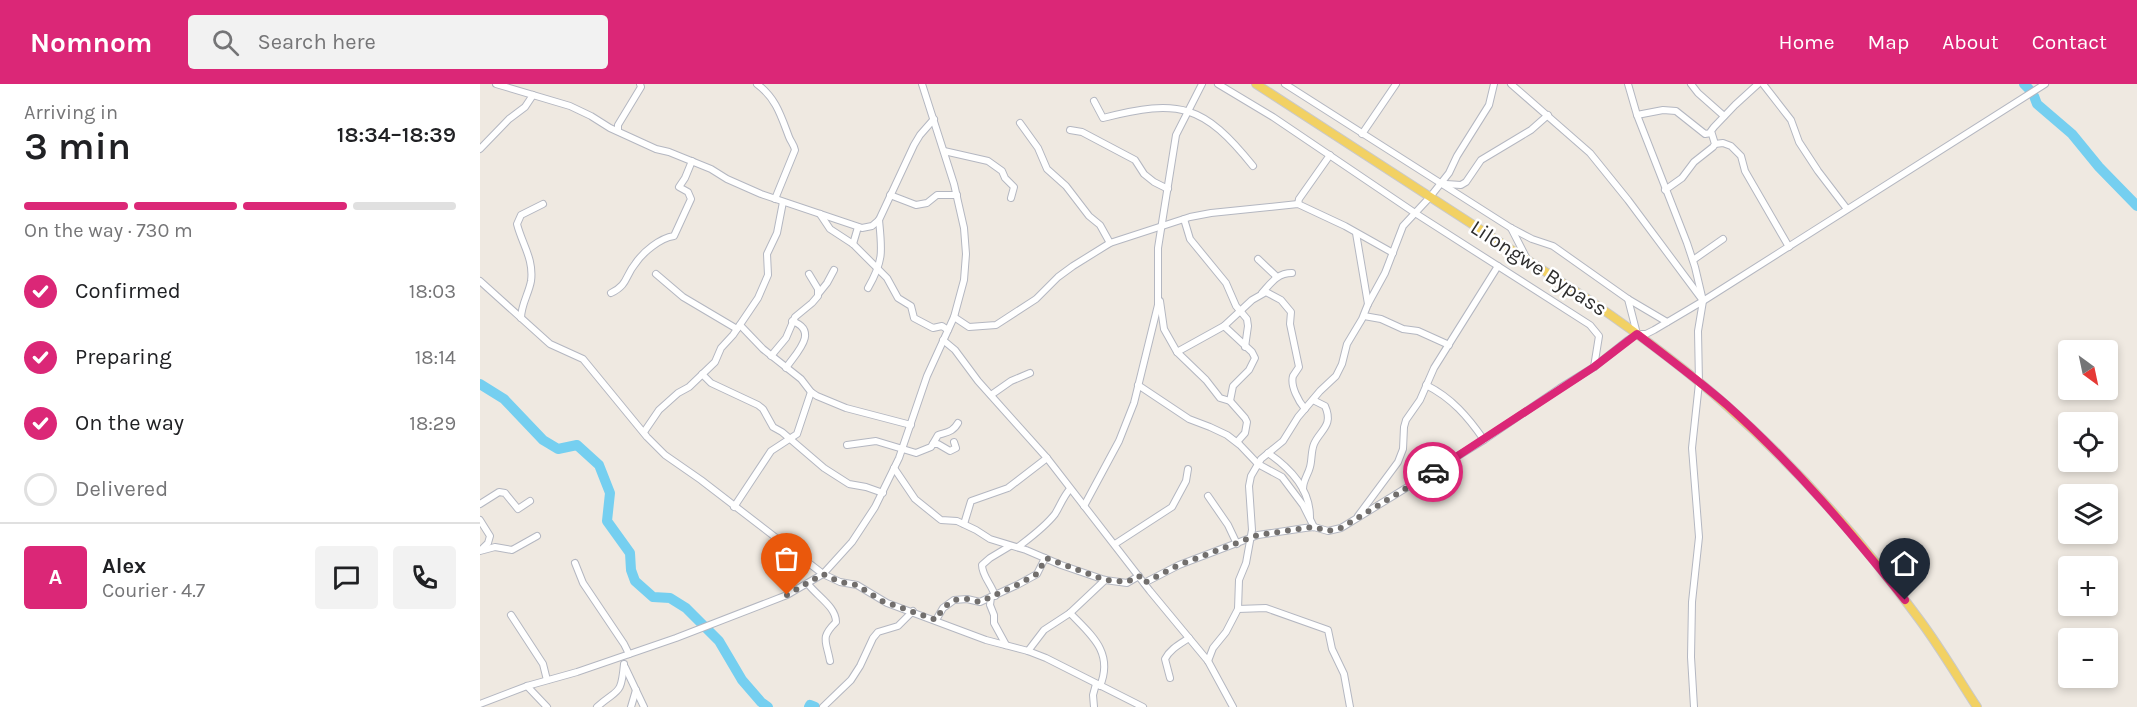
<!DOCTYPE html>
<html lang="en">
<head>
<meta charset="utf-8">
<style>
  :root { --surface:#fff; --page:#f2f2f2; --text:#202124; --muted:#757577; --line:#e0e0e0; --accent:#db2777 }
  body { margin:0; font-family:Karla,sans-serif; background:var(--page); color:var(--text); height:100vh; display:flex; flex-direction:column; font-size:22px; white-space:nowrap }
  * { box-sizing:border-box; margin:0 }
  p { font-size:20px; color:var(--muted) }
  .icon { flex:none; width:33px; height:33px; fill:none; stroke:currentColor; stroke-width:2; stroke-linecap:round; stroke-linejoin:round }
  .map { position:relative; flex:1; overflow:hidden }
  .drawer { display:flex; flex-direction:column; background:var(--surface); width:480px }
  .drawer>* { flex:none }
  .needle { width:39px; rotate:147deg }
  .fabs { position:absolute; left:1578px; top:256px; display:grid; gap:12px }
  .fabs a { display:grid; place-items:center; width:60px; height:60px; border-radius:6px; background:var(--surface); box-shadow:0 3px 9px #0003; font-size:30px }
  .pin { position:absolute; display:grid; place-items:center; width:51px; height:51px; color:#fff; margin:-62px -26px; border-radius:50% 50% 50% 0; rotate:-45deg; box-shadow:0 0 6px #0007 }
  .pin .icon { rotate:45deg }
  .courier { position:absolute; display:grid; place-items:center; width:60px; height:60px; margin:-30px; border:4px solid #db2777; border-radius:50%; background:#fff; color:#222; box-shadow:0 2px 8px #0007 }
  .headline em { font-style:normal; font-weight:600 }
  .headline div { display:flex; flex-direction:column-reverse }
  .headline { display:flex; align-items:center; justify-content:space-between; height:102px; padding:0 24px }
  h1 { font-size:39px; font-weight:600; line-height:45px }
  .bar { display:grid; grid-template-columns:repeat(4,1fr); gap:9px 6px; align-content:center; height:72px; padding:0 24px }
  .bar i { height:8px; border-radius:4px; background:var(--line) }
  .bar .on { background:var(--accent) }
  .bar p { grid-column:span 4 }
  .line { display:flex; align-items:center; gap:15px; padding:0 24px; border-top:2px solid var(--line) }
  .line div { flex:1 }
  .round { display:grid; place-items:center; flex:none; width:63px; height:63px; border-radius:6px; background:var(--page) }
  ol { padding:0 24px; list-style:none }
  li { display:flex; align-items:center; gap:18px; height:66px }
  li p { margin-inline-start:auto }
  li .icon { padding:6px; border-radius:50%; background:var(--accent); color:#fff; stroke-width:4 }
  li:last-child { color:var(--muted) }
  li i { width:33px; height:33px; border:3px solid var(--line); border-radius:50% }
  header { display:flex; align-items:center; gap:36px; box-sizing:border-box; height:84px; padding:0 30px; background:var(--accent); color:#fff }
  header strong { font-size:28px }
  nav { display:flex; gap:33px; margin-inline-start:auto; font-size:21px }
  .search { width:420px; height:54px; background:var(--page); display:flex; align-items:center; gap:15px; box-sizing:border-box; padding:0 21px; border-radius:6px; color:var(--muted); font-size:22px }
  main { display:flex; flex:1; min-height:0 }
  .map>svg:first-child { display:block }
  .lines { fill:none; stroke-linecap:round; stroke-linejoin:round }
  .river { stroke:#75cff0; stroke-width:10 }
  .minor-casing { stroke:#b4b7c1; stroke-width:8 }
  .major-casing { stroke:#c9c9c9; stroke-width:10 }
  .minor { stroke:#fff; stroke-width:6 }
  .major { stroke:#f2d163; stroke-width:8 }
  .done { stroke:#726f6d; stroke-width:6; stroke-dasharray:0 10.8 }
  .route { stroke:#db2777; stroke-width:8 }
  .labels { text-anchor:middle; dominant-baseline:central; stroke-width:5; stroke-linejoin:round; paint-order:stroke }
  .street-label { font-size:21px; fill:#2e2e2e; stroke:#fff }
</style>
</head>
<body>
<header>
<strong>Nomnom</strong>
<div class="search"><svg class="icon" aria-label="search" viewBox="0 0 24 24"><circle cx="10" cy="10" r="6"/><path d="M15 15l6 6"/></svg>Search here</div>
<nav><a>Home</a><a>Map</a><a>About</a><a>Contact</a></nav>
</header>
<main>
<section class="drawer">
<div class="headline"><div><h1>3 min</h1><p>Arriving in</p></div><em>18:34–18:39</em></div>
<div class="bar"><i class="on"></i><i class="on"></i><i class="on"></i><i></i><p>On the way · 730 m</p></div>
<ol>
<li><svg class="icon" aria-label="check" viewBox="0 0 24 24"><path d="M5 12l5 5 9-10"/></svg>Confirmed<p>18:03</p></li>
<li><svg class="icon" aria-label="check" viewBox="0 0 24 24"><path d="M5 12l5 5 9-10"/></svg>Preparing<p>18:14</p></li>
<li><svg class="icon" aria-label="check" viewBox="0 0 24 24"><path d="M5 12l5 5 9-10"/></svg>On the way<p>18:29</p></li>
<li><i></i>Delivered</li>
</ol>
<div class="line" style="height:108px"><b class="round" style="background:var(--accent);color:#fff">A</b><div><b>Alex</b><p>Courier · 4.7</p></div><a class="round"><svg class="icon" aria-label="chat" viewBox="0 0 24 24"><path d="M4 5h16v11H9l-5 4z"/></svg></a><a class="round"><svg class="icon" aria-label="phone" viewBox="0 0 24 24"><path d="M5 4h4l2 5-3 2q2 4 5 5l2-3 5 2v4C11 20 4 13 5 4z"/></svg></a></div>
</section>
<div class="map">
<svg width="1657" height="623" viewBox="0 0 1657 623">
  <rect width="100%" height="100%" fill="#efe9e1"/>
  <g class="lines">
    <g class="river">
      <path d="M1544,0L1549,5"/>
      <path d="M1554,12L1557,20L1592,50L1619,83L1657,122"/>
      <path d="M0,300L24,315L63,356L78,365L97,361L119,381L130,409L127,437L150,469L151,486L155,497L173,513L190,514L206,524L239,557L262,596L281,618L288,623"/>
      <path d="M329,623L330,621L335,623"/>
    </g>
    <g class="minor-casing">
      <g id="minor">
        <path d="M16,0L90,22L111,32L130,44L176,65L189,68L231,85L247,95L281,110L382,144L392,142L399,136L434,61L440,51L454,35"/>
        <path d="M277,0C296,14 301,32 309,53C311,58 314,61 315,66L295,115"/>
        <path d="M738,0L793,33L935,129L1110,241L1119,252L1114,283"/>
        <path d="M805,0L1031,144L1052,155L1073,162L1148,215L1187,238"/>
        <path d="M1031,0L1110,69L1148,116L1221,214"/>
        <path d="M1148,0L1157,31L1207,159L1215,183L1223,217L1218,247L1219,299L1212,364L1219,453L1212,518L1211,573L1214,623"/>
        <path d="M1211,0L1218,9L1244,32"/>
        <path d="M1283,0L1311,36L1319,58L1338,87L1367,125"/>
        <path d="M614,17L623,34C700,14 724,21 773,82"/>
        <path d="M1157,31L1183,26L1196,27L1225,50L1231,49"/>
        <path d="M540,39L558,64L567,85L586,102L609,132L620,141L630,159"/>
        <path d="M590,46L602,48L655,76L664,90L674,98L688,105"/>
        <path d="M138,47V41L161,3L160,0"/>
        <path d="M882,50L916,0"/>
        <path d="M1235,60L1243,59L1251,62L1261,72L1265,87L1309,163"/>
        <path d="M0,65L29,35L45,23L53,11"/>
        <path d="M464,67L508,77L522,87L525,94L534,103L531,114"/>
        <path d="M966,100L981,101L986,98L1001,76L1051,46L1068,31"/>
        <path d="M1185,106L1202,94L1214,78L1233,63L1235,60L1231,47L1234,43L1255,21L1278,0"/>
        <path d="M410,111L436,121L447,119L457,111H477"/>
        <path d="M818,120L819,115L850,71"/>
        <path d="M340,130L350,145L373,160L407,194L418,214L431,222L434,234L453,244L462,242L468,246"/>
        <path d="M704,135L710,155L746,199L756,222L767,235L768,242L765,263"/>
        <path d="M1031,144L1047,175"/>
        <path d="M876,149L888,220"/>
        <path d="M373,160L378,143"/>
        <path d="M778,175L797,193"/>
        <path d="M1213,176L1243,155"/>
        <path d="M176,190L203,213L257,245"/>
        <path d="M0,197L70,260L103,275L167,353L185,371L221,396L343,490L360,498L377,501L407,519L506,556L548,567L566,574L663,623"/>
        <path d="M388,204C404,176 402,167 399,136"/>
        <path d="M131,209C148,201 145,192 155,180C163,168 180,154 194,152L211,115L208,108L199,103L205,94L212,77"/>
        <path d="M339,209L347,199L354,186"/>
        <path d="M782,209C791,199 797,189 812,189"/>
        <path d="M1148,215L1157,250"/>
        <path d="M680,217L684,245L697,268L726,296L740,314L750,317L765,334L767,338L765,349L757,358"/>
        <path d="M884,232L901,235L923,245L938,247L969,261"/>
        <path d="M474,233L489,243L516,241L556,215L578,193L593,182L630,159L710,133L731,129L818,120L865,142L913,169"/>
        <path d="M41,234C41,221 49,209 51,197C54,175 42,160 37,140L41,131L63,120"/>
        <path d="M260,241L283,265L321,295L331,308L337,312L366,324L431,341"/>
        <path d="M744,242L772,268L775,274L769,286L753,302L750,317"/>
        <path d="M463,256L475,266L498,297L567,374L670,507L728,577L753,623"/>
        <path d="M697,268L744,242L772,216L786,208L801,216L811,228L810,240L819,283C817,286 815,289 813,292C810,302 819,318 825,325"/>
        <path d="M291,272L306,254L315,233L332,219L338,212V205L329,190"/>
        <path d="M306,284C316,269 340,247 312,237"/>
        <path d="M222,290L231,299L278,321L283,325L293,343L302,348L344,384L369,400L386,403L403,409"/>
        <path d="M658,301L709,335L730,343L747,351L760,361L778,380L802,393L823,421L834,443"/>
        <path d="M946,301C972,314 988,333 1004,356"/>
        <path d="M511,311L531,297L550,289"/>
        <path d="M164,348L179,326L198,309L209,303L235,278L241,264L253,251L278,214L288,191L287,170L297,149L303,118"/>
        <path d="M453,360H458L470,367L476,364L474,358"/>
        <path d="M367,361L396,357L436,369L451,363L458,351C467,348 473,348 478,339"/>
        <path d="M788,369C810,384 830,404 830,433"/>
        <path d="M414,384L435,415L461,436L477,437L496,446L510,455L546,466L581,481L625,496L647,499L659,492"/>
        <path d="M823,405C823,396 828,391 830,383C832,376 831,367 834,360C840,346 854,342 845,322L833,316"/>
        <path d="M728,412L748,441L757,460"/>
        <path d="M0,420L19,408L25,409L38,425L50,417"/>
        <path d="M604,422L639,357L654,319L678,221V164L696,51L722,0"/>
        <path d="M254,423L291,367L317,350L331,308"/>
        <path d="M878,432L918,378L923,365L924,343L926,336L940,316L954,284L1018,182"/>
        <path d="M0,436L10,452L8,459L1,466"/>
        <path d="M484,440L491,417L528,404L567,374"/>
        <path d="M635,460L692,423L706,397L708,385"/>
        <path d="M538,463C551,453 565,443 575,430C580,422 583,413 590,405"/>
        <path d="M0,467L15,463L32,466L57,452"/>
        <path d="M95,479L103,499L144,560L149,570"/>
        <path d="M664,499L699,481L778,451L825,444L834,443L848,447L861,444L1004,356L1080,304L1114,283L1148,256L1157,250H1166L1174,246L1223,217L1565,0"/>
        <path d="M328,500C338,513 356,523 356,538C340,554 346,556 350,577"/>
        <path d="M515,512C512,501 502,492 502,481L510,474L530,462"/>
        <path d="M511,513L510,521L514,531V539L526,561"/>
        <path d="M758,525L786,524L848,546L852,565L864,590L870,623"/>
        <path d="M590,529C611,551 634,568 620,602"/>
        <path d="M31,531L63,580L67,596"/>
        <path d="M456,536L463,524L474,516L487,515L500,518L537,501L557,490L565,474"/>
        <path d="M548,567L564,546L590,529L625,496"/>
        <path d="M728,577L733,564L746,548L758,525L759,496L766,479L772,446L769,402L771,392L781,375L803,357L818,333L840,307L856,292L862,280L867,260L882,235L888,220L905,189L923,142L950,113L969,89L977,72L1009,21L1014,0"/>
        <path d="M145,583L164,623"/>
        <path d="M690,594L685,575C690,565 700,560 709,554"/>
        <path d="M47,602L67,623"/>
        <path d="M0,620L47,602L97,588L196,554L307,511L343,490L372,458L395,423L419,374L447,292L474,233L484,196L486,170L484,144L474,100L442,0"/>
        <path d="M117,623C138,604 141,613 144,580"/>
        <path d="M151,623L156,606"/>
        <path d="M343,623L371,596L380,582L393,554L398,548L418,542L433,527"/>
        <path d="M614,623L613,611L616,600"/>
      </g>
    </g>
    <g class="major-casing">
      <path id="major" d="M776,0L1109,216C1157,249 1204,283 1247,322C1318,385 1383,458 1439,535C1460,563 1478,594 1497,623"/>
    </g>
    <use href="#minor" class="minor"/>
    <use href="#major" class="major"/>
  </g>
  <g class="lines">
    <path class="done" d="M307,511L343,490L360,498L377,501L402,517L456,536L463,524L474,516L487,515L500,518L537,501L557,490L566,474L625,496L647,498L659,492L664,499L699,481L778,451L825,444L834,443L848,447L861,444L953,388"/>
    <path class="route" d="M953,388L1114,283L1157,250C1187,273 1218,296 1247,321C1313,380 1370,447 1425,516"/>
  </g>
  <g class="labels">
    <g class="street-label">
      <text transform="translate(1059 184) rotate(33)">Lilongwe Bypass</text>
    </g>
  </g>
</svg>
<div class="fabs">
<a><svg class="needle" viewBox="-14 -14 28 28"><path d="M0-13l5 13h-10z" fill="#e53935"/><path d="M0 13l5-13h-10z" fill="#757577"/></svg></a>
<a><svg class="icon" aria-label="locate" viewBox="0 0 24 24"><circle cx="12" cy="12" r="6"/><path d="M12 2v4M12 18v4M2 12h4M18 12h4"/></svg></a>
<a><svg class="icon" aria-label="layers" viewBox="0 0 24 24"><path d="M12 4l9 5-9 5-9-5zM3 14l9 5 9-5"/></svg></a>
<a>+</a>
<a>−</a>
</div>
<div class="pin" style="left:307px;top:511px;background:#ea580c"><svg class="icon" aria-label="bag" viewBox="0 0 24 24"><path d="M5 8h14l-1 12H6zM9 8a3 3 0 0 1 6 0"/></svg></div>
<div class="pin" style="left:1425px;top:516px;background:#1f2937"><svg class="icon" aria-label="home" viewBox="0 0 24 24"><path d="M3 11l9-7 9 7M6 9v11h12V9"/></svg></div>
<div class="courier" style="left:953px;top:388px"><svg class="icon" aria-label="car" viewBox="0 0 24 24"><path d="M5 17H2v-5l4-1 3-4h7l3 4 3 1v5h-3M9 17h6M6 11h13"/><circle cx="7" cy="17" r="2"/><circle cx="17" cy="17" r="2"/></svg></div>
</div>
</main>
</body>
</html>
